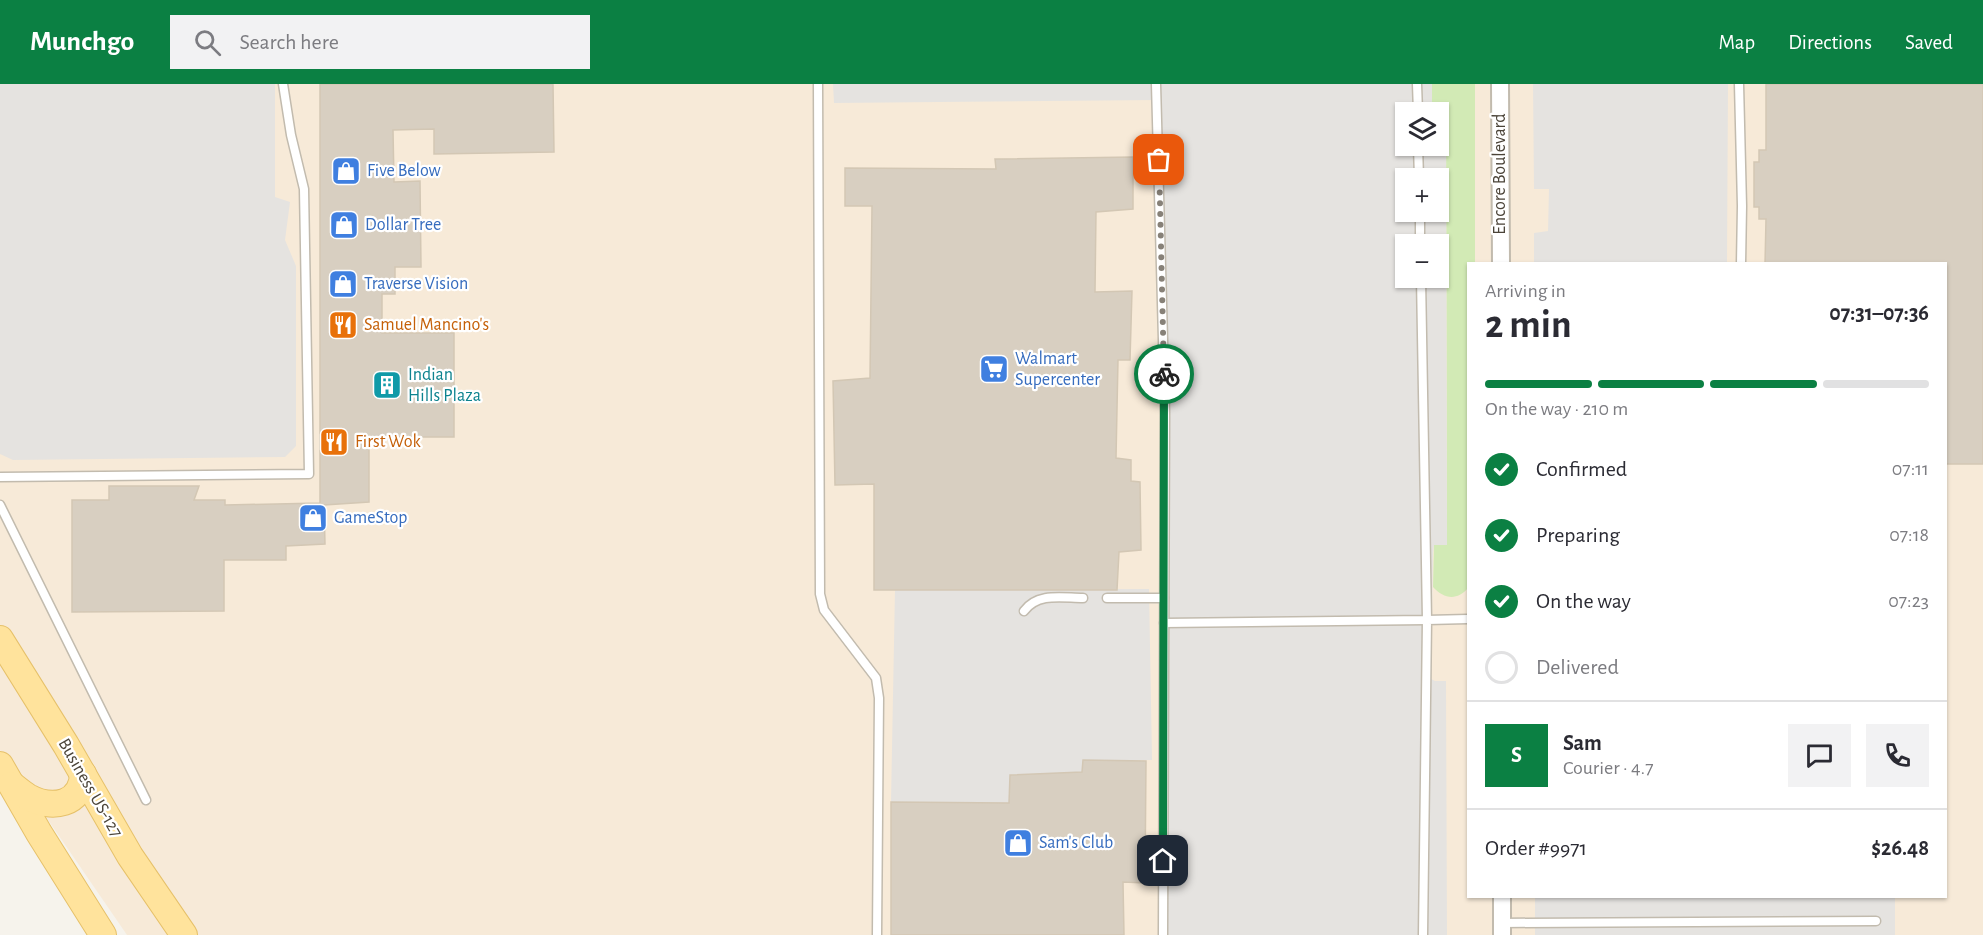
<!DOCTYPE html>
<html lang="en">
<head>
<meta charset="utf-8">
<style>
  :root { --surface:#fff; --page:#f2f2f3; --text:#2b2b33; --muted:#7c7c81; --line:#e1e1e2; --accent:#0b8043 }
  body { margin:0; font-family:"Alegreya Sans",sans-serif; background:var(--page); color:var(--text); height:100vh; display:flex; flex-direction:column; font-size:22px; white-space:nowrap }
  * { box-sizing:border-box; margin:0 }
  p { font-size:20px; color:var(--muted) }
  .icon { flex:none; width:33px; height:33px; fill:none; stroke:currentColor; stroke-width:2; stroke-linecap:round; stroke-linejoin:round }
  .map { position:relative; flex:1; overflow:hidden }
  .panel { position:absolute; left:1467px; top:178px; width:480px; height:636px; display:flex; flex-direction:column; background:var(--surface); border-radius:0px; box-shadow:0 2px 4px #0004 }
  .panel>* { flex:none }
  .fabs { position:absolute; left:1395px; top:18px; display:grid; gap:12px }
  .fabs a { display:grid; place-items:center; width:54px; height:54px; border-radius:0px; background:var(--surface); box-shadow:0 2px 4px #0004; font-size:30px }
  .pin { position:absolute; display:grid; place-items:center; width:51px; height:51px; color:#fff; margin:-26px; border-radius:12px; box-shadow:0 3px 9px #0006 }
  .courier { position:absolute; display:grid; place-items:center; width:60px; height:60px; margin:-30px; border:4px solid #0b8043; border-radius:50%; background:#fff; color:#222; box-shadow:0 2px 8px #0007 }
  .head em { font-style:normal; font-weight:700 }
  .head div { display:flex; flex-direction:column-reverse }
  .head { display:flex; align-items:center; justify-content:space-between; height:102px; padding:0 18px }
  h1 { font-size:39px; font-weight:700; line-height:45px }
  .bar { display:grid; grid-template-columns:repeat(4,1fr); gap:9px 6px; align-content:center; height:72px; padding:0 18px }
  .bar i { height:8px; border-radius:4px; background:var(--line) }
  .bar .selected { background:var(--accent) }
  .bar p { grid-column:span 4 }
  .line { display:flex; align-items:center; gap:15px; padding:0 18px; border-top:2px solid var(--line) }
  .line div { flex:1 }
  .round { display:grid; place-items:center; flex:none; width:63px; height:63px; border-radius:0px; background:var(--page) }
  ol { padding:0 18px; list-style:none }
  li { display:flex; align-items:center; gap:18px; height:66px }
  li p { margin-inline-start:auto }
  li .icon { padding:6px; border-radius:50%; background:var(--accent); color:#fff; stroke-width:4 }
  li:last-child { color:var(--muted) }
  li i { width:33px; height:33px; border:3px solid var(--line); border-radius:50% }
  header { display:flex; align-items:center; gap:36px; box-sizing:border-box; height:84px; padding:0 30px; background:var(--accent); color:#fff }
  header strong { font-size:28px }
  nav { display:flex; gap:33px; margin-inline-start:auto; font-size:21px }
  .search { width:420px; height:54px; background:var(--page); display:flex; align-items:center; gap:15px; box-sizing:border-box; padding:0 21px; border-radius:0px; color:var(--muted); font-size:22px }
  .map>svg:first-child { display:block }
  .commercial { fill:#f7ead8; fill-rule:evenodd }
  .green { fill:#d2eab5 }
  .parking { fill:#e5e3e0; fill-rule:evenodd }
  .building { fill:#d8cfc1; stroke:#d3c7b4; stroke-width:1.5 }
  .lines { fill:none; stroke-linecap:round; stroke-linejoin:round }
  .lane-casing { stroke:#c2bbae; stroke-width:11 }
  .street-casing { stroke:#c2bbae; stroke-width:20 }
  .primary-casing { stroke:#e6c16a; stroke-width:28 }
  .lane { stroke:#fff; stroke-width:8 }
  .street { stroke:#fff; stroke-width:16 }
  .primary { stroke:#ffe39c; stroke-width:26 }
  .done { stroke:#878178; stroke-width:6; stroke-dasharray:0 10.8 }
  .route { stroke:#0b8043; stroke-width:8 }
  .labels { text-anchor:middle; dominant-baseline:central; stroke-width:4.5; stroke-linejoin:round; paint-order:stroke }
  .shop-label { font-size:18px; fill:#366cbe; stroke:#fff; text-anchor:start }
  .street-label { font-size:18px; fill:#4b4439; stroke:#fff }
  .food-label { font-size:18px; fill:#c56008; stroke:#fff; text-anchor:start }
  .culture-label { font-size:18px; fill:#0d838f; stroke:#fff; text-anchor:start }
</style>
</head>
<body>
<header>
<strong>Munchgo</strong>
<div class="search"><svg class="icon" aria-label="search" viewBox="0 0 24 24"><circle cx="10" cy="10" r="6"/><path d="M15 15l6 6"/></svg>Search here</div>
<nav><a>Map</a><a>Directions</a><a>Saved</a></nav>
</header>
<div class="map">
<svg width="1983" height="851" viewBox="0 0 1983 851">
  <rect width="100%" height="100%" fill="#f6f3ec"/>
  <path class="commercial" d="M0,0H1983V851H127L0,666ZM1406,28H1438V62H1406ZM1406,94H1438V128H1406ZM1406,160H1438V194H1406ZM1468,180H1946V813H1468Z"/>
  <path class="green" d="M1432,0H1475V180H1468V504C1457,517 1444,515 1433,503L1434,461H1447L1446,24L1432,23Z"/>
  <g class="parking">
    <path d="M0,0H275V113L290,118L285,156L296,182V362L285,373L13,376L0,370Z"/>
    <path d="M833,0H1432V23L1446,24L1447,461H1434L1433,469L1431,595L1435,597H1446L1447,851H1163L1165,498L1157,16L834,19ZM1406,28H1438V62H1406ZM1406,94H1438V128H1406ZM1406,160H1438V194H1406Z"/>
    <path d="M1533,0H1728L1727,180H1534V149L1548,147L1549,105H1534Z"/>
    <path d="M1149,505L1152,676H1084L1082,688L1009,719L891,718L895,506Z"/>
    <rect x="1535" y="813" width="360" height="38"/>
  </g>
  <g class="building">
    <path d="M320,0H553L554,68L434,70V45L393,46L394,98L420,97L421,183H395V210H382V249H454V353H369V418L324,421L325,460L286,462V476H224V527L72,528V416H109V402H199L194,416H225V421L320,419Z"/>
    <path d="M1766,0H1983V380H1946V180H1765L1766,135H1759V123H1754V78H1759V66H1766Z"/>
    <path d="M1133,73V125L1096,128L1095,208L1132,207L1130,276H1118L1116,374L1131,376V397L1140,398L1141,466L1119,468L1117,506H874V400L835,401L833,297L870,294L872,122H845V84L996,85L995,75Z"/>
    <path d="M1083,676L1146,677L1145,799L1123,798L1124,851H891V718L1009,719L1010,691L1082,688Z"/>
  </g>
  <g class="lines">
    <g class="lane-casing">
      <g id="lane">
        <path d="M818,0L820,510L824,526L876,594L879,614L877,851"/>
        <path d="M1156,0L1165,329L1163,851"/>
        <path d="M1417,0L1418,28"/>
        <path d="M1739,0L1742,122L1741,180"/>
        <path d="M1418,62L1419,94"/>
        <path d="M1420,128V160"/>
        <path d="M0,393L309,390L304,105L291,51L283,0"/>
        <path d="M0,421L146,716"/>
        <path d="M1107,514H1164"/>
        <path d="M1024,527C1038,508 1063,514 1083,514"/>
        <path d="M1164,539L1427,536L1421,194"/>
        <path d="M1502,839L1876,837"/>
        <path d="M1423,851L1427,536L1468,535"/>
      </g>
    </g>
    <g class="street-casing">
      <g id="street">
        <path d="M1500,0L1501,180"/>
        <path d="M1502,813V851"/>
      </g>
    </g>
    <g class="primary-casing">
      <g id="primary">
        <path d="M0,555L66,661L130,772L184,851"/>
        <path d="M0,681L39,749L103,851"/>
        <path d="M12,701C17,705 23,710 28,713C52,726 82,721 83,690"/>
      </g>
    </g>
    <use href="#lane" class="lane"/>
    <use href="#street" class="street"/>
    <use href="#primary" class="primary"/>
  </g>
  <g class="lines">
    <path class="done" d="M1159,76L1164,290"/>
    <path class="route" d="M1163,777L1164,290"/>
  </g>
  <defs>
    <g id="shop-square" transform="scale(1.5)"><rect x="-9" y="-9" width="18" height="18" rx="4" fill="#3f7fe0" stroke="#fff"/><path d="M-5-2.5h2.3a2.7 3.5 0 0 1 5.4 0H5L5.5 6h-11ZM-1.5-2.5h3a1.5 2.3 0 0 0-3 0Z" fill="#fff"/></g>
    <g id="restaurant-square" transform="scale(1.5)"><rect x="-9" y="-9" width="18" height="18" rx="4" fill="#e8710a" stroke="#fff"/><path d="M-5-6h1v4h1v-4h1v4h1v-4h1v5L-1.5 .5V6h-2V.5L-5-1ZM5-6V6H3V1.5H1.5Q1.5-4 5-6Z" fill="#fff"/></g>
    <g id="supermarket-square" transform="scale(1.5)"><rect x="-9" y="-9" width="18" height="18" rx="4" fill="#3f7fe0" stroke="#fff"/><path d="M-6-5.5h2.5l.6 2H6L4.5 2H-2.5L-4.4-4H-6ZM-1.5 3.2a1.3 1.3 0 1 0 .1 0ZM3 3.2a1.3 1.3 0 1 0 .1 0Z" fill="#fff"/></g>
    <g id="building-square" transform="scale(1.5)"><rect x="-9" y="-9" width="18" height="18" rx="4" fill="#0f9aa8" stroke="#fff"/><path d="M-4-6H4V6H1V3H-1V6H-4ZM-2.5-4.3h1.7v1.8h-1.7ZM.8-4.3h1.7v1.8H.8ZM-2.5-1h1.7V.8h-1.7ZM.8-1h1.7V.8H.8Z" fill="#fff"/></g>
  </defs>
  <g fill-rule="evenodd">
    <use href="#shop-square" x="346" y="87"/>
    <use href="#shop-square" x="344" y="141"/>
    <use href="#shop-square" x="343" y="200"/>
    <use href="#restaurant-square" x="343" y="241"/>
    <use href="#supermarket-square" x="994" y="285"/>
    <use href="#building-square" x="387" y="301"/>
    <use href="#restaurant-square" x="334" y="358"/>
    <use href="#shop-square" x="313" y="434"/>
    <use href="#shop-square" x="1018" y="759"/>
  </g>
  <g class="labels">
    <g class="shop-label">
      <text x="367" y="87">Five Below</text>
      <text x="365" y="141">Dollar Tree</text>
      <text x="364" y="200">Traverse Vision</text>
      <text x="1015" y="275">Walmart<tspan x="1015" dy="21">Supercenter</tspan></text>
      <text x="334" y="434">GameStop</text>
      <text x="1039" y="759">Sam's Club</text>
    </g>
    <g class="street-label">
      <text transform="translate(1500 90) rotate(-90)">Encore Boulevard</text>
      <text transform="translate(90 704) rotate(60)">Business US-127</text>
    </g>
    <g class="food-label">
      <text x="364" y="241">Samuel Mancino's</text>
      <text x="355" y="358">First Wok</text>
    </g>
    <g class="culture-label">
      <text x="408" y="291">Indian<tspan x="408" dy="21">Hills Plaza</tspan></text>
    </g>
  </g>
</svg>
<div class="fabs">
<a><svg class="icon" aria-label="layers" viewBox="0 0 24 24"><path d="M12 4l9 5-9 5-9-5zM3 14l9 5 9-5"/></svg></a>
<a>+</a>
<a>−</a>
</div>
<div class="pin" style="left:1159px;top:76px;background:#ea580c"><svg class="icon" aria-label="bag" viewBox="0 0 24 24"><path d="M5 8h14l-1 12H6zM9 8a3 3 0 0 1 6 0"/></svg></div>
<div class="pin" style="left:1163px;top:777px;background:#1f2937"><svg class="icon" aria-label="home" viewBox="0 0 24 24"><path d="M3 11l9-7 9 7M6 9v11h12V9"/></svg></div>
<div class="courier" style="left:1164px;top:290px"><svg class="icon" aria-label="bike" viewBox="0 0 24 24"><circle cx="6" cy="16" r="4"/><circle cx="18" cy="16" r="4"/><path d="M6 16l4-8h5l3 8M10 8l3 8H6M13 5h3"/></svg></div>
<section class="panel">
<div class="head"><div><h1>2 min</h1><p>Arriving in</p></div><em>07:31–07:36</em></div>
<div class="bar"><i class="selected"></i><i class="selected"></i><i class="selected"></i><i></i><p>On the way · 210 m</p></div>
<ol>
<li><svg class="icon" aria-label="check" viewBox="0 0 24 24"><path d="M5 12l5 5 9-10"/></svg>Confirmed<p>07:11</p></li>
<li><svg class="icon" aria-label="check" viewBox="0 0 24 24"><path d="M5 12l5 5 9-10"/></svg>Preparing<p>07:18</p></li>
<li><svg class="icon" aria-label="check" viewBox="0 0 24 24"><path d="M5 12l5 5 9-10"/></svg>On the way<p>07:23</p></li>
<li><i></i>Delivered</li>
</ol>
<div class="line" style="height:108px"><b class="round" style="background:var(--accent);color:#fff">S</b><div><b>Sam</b><p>Courier · 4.7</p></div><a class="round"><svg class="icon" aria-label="chat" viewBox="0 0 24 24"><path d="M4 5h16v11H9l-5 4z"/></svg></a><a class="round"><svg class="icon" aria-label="phone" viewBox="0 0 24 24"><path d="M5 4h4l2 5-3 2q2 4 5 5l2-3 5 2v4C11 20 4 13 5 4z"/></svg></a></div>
<div class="line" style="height:78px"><div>Order #9971</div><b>$26.48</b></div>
</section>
</div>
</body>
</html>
